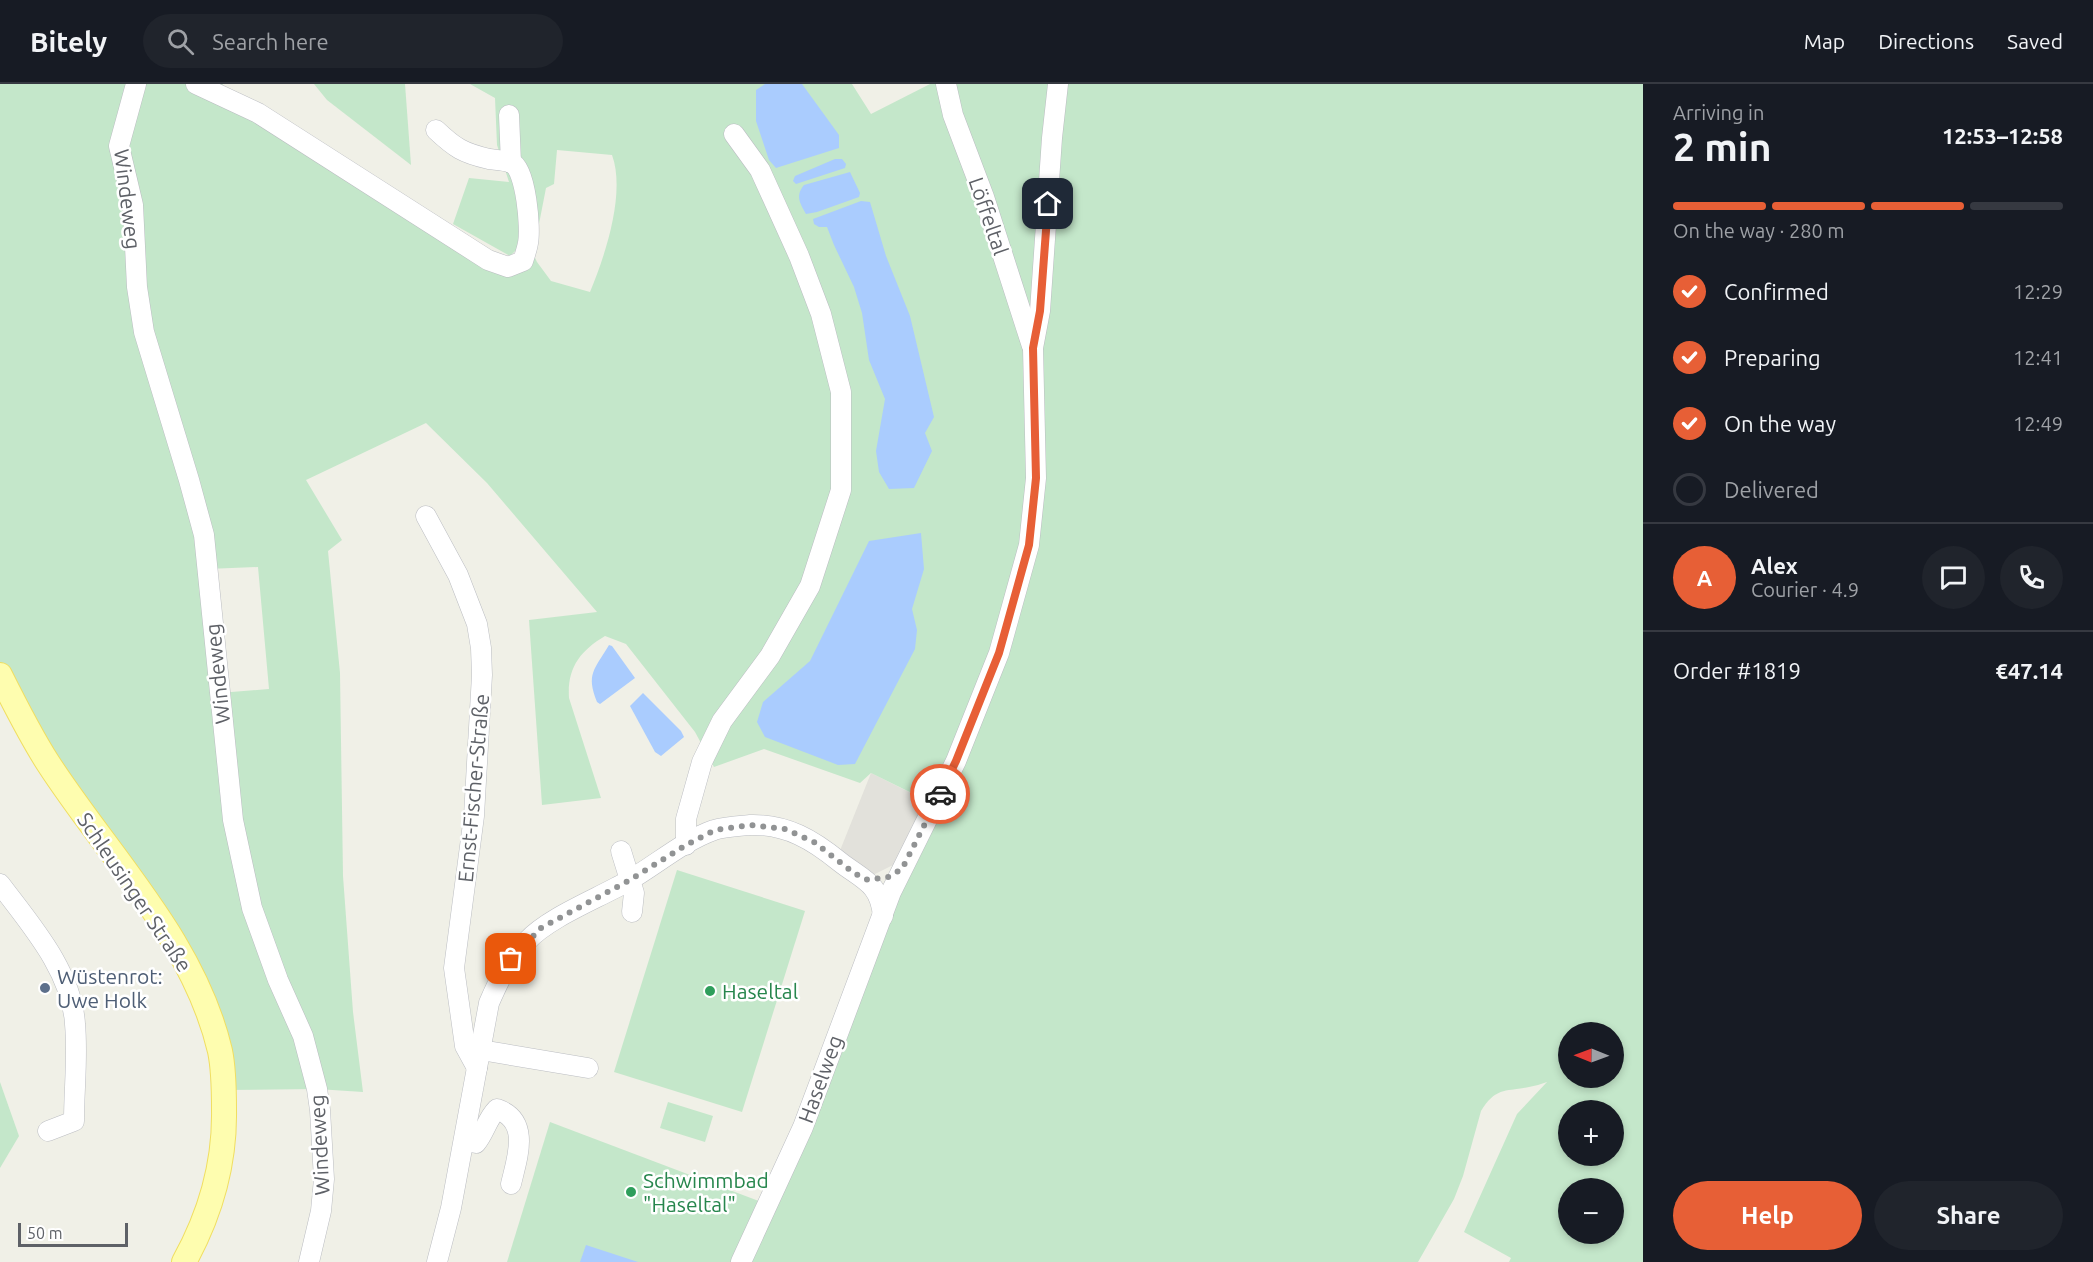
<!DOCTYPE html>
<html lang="en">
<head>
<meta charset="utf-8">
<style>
  :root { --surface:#171b24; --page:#20242c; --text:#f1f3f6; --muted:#9ea1a6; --line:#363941; --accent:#e75f36 }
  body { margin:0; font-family:Ubuntu,sans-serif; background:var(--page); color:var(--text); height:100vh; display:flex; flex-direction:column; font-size:22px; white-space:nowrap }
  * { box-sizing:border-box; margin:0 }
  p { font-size:20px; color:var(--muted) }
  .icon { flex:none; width:33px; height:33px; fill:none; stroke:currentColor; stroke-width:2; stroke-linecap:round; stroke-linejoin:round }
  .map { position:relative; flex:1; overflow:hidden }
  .panel { display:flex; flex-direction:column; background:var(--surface); width:450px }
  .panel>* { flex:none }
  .needle { width:39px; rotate:271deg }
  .tools { position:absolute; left:1558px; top:938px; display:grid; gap:12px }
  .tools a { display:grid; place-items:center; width:66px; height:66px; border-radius:50%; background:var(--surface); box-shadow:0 3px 9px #0003; font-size:30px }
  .scale { position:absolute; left:18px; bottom:15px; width:110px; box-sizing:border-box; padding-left:6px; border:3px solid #5e6167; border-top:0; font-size:16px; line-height:21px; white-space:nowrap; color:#5e6167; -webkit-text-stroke:4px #fff; paint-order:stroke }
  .pin { position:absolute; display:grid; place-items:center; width:51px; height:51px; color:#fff; margin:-26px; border-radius:12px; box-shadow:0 3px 9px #0006 }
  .courier { position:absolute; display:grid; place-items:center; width:60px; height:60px; margin:-30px; border:4px solid #e75f36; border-radius:50%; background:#fff; color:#222; box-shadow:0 2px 8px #0007 }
  .overview em { font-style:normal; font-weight:600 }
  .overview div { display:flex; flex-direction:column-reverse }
  .overview { display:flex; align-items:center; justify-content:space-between; height:102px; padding:0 30px }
  h1 { font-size:39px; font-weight:600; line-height:45px }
  .bar { display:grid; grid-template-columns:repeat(4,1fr); gap:9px 6px; align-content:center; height:72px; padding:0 30px }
  .bar i { height:8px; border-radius:4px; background:var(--line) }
  .bar .on { background:var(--accent) }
  .bar p { grid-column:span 4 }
  .line { display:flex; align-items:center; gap:15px; padding:0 30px; border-top:2px solid var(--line) }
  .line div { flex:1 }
  .round { display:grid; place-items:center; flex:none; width:63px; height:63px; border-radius:32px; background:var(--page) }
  ol { padding:0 30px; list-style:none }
  li { display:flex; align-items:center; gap:18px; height:66px }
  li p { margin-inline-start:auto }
  li .icon { padding:6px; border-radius:50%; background:var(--accent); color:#fff; stroke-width:4 }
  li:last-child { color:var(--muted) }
  li i { width:33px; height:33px; border:3px solid var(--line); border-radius:50% }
  .button { display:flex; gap:12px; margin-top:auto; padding:12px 30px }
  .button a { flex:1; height:69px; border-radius:36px; background:var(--accent); color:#fff; font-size:24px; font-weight:600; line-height:69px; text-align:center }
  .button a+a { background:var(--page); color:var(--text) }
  header { display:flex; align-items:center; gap:36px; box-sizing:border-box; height:84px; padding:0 30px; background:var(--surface); border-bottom:2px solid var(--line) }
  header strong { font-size:28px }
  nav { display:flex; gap:33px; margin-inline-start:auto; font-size:21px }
  .search { width:420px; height:54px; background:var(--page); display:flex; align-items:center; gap:15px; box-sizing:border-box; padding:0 21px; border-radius:33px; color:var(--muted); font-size:22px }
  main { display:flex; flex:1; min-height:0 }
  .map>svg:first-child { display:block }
  .industrial { fill:#e2e1db }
  .green { fill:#c4e7ca; fill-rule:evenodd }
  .water { fill:#aaccfe }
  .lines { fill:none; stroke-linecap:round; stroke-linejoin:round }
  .minor-casing { stroke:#bbbdc2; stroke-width:21 }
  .major-casing { stroke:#f0de61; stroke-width:26 }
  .minor { stroke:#fff; stroke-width:20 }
  .major { stroke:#fefdaf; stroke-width:24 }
  .done { stroke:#919394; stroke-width:6; stroke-dasharray:0 10.8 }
  .route { stroke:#e75f36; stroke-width:8 }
  .service-dot { fill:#5c6f8a; stroke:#fff; stroke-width:2 }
  .leisure-dot { fill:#2e9e5b; stroke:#fff; stroke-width:2 }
  .labels { text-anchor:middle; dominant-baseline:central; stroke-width:5; stroke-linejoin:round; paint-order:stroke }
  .street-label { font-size:21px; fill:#5e6167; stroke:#fff }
  .service-label { font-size:21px; fill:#4e5e75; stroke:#fff; text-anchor:start }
  .leisure-label { font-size:21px; fill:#27864d; stroke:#fff; text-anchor:start }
</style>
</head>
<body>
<header>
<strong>Bitely</strong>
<div class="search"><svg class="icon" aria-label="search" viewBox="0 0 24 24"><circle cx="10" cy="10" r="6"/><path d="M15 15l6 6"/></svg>Search here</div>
<nav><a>Map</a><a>Directions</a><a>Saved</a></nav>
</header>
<main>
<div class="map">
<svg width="1643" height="1178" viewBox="0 0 1643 1178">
  <rect width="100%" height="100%" fill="#f0f0e7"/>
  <path class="industrial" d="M871,689L931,719L903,776L873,791L839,769Z"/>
  <g class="green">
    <path d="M0,0H223L219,10L508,183L528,159L537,178L551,197L590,208C605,172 626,109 612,71L557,66L554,100L546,104L538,145L510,172L453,140L469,94L509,98L497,61L495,14L470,0H852L871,30L930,0H1643V1178H1509L1511,1174L1464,1148L1517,1030L1547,998C1541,1000 1535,1002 1529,1003C1505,1008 1496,1003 1481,1027L1463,1092L1454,1115L1418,1178H747L930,718L871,689L860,699L764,665L714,683L695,648L626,560L605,552C580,567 567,584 569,614L601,714L542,721L529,536L597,528L487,399L426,339L306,396L342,456L328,467L340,589L343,792L353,928L363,1008L317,1005L224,1006L209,931L0,591ZM258,483L269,605L219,609L207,485ZM1569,948H1614V993H1569ZM1569,1026H1614V1071H1569ZM1569,1104H1614V1149H1569Z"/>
    <path d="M314,0H405L411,81L327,16Z"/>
    <path d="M677,786L805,827L742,1028L614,988Z"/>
    <path d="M0,998L19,1052L0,1084Z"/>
    <path d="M668,1018L713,1032L705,1058L660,1044Z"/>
    <path d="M550,1038L769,1121L741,1178H507Z"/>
  </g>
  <g class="water">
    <path d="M765,0H802L839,51V64L776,84L769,76L756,37V6Z"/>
    <path d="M835,75H842L846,80L845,84L796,100L793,97L795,92Z"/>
    <path d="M850,88L860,109L859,113L817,128L806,130C800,119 795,112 804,101Z"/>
    <path d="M861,117L870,118L886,172L910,232L934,333L925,349L932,367L914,404L889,405L879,388L876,367L885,315L869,276L862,229L854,203L834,161L827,143H819L814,140L813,135Z"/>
    <path d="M921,449L924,485L912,525L917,546L915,565L855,680L838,681L765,653L757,638L763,618L810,577L869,457Z"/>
    <path d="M609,561L612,562L635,594L600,620L597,618C586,590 594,586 609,561Z"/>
    <path d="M643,609L681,647L684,653L661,672L655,668L630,622Z"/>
    <path d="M586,1161L638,1178H580Z"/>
  </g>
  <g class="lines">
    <g class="minor-casing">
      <g id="minor">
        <path d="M136,0L119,62L133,121L137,203L144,248L189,396L204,451L233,736L252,824L278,896L303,952L317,1005L320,1026L324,1095L321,1127L309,1178"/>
        <path d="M196,0L258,29L488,176L508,183L523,177C525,171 527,165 528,159C531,145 526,85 512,79C505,76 496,76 489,75C463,69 455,64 436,46"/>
        <path d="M946,0L953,31L984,113L1032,262"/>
        <path d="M509,31L511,79"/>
        <path d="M426,432L458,491L477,540L481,564L482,591L474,732L454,884L465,962L477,984"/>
        <path d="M686,761V735L702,678L722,637L770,572L810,502L841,406V308L821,230L799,172L760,86L734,50"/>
        <path d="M621,767L634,809L632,828"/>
        <path d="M0,800C30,840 72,887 75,940C78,972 74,1005 74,1037L48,1047"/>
        <path d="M481,966L588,984"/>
        <path d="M464,1057L476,1059C485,1048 487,1035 497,1025C531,1037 517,1074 511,1100"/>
        <path d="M437,1178L451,1124L489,919C499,896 509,875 527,857C549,833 599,814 628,797C656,781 683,757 714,746C724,743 739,742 750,741C787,740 813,756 840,778C863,796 880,799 883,832"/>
        <path d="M741,1178L803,1043L891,808L956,677L999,569L1029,461L1036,394L1033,264L1040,227L1052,54L1058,0"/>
      </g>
    </g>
    <g class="major-casing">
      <path id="major" d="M0,591C15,621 30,651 48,679C108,772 194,856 220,967C224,986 224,1007 224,1026C225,1080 210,1131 184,1178"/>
    </g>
    <use href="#minor" class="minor"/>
    <use href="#major" class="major"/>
  </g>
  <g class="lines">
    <path class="done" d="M511,875L541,844L630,796L686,761L715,746L751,741L785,745L814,758L854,789L868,796L888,793L902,785L940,710"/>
    <path class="route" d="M940,710L956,677L999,569L1029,461L1036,394L1033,264L1040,227L1048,120"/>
  </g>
  <circle class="service-dot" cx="45" cy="904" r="6"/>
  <g class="leisure-dot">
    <circle cx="710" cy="907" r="6"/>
    <circle cx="631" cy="1108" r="6"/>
  </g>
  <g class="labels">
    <g class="street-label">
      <text transform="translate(128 115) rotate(83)">Windeweg</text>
      <text transform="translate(989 132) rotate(71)">Löffeltal</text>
      <text transform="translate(217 590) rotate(-96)">Windeweg</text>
      <text transform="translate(473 704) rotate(-85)">Ernst-Fischer-Straße</text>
      <text transform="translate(135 808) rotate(56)">Schleusinger Straße</text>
      <text transform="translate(820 995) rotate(-70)">Haselweg</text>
      <text transform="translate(319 1061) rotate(-93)">Windeweg</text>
    </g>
    <g class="service-label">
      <text x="57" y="892">Wüstenrot:<tspan x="57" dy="24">Uwe Holk</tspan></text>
    </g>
    <g class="leisure-label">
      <text x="722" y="907">Haseltal</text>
      <text x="643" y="1096">Schwimmbad<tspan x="643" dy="24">"Haseltal"</tspan></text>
    </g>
  </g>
</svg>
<div class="tools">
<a><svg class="needle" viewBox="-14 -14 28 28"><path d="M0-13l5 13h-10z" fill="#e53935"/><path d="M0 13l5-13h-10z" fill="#9ea1a6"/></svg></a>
<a>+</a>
<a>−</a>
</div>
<div class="scale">50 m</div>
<div class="pin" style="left:511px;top:875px;background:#ea580c"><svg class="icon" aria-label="bag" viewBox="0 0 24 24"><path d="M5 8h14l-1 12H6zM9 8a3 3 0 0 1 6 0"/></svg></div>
<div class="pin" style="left:1048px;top:120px;background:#1f2937"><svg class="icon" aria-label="home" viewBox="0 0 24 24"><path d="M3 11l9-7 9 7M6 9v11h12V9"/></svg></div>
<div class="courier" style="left:940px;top:710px"><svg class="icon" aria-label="car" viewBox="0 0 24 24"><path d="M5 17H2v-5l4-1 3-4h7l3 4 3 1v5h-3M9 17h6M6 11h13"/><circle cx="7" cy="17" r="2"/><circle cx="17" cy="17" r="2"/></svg></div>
</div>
<section class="panel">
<div class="overview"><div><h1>2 min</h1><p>Arriving in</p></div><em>12:53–12:58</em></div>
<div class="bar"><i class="on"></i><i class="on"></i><i class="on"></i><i></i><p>On the way · 280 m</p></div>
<ol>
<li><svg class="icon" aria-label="check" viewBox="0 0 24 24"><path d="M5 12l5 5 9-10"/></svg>Confirmed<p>12:29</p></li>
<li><svg class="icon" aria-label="check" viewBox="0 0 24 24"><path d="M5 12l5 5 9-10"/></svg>Preparing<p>12:41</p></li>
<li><svg class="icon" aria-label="check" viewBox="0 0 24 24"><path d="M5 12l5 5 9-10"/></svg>On the way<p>12:49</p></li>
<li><i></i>Delivered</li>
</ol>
<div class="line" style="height:108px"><b class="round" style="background:var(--accent);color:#fff">A</b><div><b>Alex</b><p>Courier · 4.9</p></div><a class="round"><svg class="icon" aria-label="chat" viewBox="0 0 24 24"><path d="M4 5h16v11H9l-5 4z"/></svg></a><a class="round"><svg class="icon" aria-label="phone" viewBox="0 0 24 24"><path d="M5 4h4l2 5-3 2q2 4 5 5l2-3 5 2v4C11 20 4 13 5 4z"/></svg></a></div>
<div class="line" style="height:78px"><div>Order #1819</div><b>€47.14</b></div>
<div class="button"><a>Help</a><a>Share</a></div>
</section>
</main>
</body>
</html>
